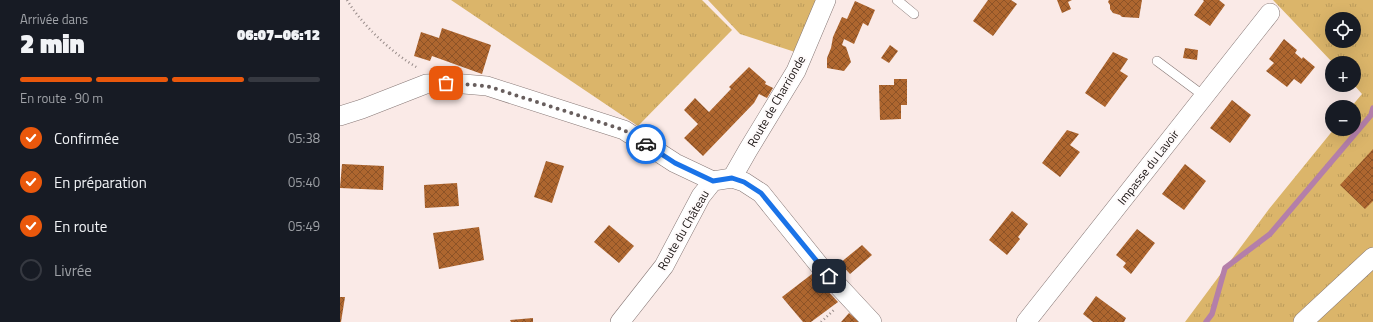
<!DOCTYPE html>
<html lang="fr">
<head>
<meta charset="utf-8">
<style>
  :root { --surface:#171b24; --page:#242831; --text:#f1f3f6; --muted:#9ea1a6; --line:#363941; --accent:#ea580c }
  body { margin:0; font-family:"Titillium Web",sans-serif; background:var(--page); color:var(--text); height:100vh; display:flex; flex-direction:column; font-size:15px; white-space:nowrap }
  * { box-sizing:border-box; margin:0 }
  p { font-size:13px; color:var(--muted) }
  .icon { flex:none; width:22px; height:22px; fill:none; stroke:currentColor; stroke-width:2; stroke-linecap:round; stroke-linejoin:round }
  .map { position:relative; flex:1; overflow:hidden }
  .panel { display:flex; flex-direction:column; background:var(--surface); width:340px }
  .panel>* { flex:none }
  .buttons { position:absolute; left:985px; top:12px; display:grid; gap:8px }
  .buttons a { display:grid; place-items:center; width:36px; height:36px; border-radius:50%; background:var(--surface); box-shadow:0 4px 16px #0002; font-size:20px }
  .pin { position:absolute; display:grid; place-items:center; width:34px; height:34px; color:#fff; margin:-17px; border-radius:8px; box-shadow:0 2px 6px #0006 }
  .courier { position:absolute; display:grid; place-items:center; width:40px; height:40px; margin:-20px; border:3px solid #1a73e8; border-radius:50%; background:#fff; color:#222; box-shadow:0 1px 5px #0007 }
  .overview em { font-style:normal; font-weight:800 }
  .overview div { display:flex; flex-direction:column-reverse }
  .overview { display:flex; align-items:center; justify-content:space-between; height:68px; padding:0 20px }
  h1 { font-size:26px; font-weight:800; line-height:30px }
  .bar { display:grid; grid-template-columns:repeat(4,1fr); gap:6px 4px; align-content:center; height:48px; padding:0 20px }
  .bar i { height:5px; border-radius:3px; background:var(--line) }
  .bar .active { background:var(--accent) }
  .bar p { grid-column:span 4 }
  ol { padding:0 20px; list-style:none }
  li { display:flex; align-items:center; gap:12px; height:44px }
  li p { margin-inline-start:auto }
  li .icon { padding:4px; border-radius:50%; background:var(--accent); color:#fff; stroke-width:4 }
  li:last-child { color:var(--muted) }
  li i { width:22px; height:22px; border:2px solid var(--line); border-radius:50% }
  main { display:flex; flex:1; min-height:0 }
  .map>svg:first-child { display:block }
  .grass { fill:url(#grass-tufts); fill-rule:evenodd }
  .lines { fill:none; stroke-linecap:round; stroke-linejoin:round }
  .stream { stroke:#b47fa9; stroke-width:5.5 }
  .building { fill:url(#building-cross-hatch) }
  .lane-casing { stroke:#877876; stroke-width:10 }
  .street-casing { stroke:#877876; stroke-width:20 }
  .path { stroke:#978b89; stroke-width:2.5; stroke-dasharray:1 3; stroke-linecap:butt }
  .lane { stroke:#fff; stroke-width:9 }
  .street { stroke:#fff; stroke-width:19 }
  .done { stroke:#685e5d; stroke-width:4; stroke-dasharray:0 7.2 }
  .route { stroke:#1a73e8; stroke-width:5 }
  .labels { text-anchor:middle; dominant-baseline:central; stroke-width:4; stroke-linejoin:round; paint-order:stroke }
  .street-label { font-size:12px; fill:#191312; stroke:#fefafa }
</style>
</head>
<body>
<main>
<section class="panel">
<div class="overview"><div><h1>2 min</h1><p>Arrivée dans</p></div><em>06:07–06:12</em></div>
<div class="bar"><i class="active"></i><i class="active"></i><i class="active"></i><i></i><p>En route · 90 m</p></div>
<ol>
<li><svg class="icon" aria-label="check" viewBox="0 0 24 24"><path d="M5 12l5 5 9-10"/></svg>Confirmée<p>05:38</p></li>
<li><svg class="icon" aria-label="check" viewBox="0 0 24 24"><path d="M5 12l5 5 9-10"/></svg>En préparation<p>05:40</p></li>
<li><svg class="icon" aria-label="check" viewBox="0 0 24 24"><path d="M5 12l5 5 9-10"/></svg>En route<p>05:49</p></li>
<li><i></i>Livrée</li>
</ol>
</section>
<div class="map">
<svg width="1033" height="322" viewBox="0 0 1033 322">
  <defs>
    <pattern id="grass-tufts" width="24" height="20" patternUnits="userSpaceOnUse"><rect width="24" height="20" fill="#dbb56a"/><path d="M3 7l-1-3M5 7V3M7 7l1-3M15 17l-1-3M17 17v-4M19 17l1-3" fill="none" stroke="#bb9b5b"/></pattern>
    <pattern id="building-cross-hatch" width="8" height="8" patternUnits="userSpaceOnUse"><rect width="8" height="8" fill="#ae662f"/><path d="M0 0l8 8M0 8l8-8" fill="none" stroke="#8d5327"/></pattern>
  </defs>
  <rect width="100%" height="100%" fill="#faeae7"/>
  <g class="grass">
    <path d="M111,0H362L392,30L298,126Z"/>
    <path d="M368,0H476L455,52L400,34Z"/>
    <path d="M933,0H1033V322H845L929,209L994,129H1014V107H1011L1022,94L1014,85V63H993ZM992,19H1014V41H992Z"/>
  </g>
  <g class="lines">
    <path class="stream" d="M866,322L872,314L885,268L930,234L1031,115L1033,108"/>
  </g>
  <g class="building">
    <path d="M648,0H671L677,4L653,36L633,21Z"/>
    <path d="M717,0H732L728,2L731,9L722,13Z"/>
    <path d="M769,0H802L799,18L782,17L780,15L773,13L770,9V5L768,2Z"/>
    <path d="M863,0H879L885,5L870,26L854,15L864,1Z"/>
    <path d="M515,1L535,10L528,26L523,23L514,44L504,39L502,45L506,47L511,62L504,71L487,68V58L491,48L493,37L502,17L507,19Z"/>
    <path d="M102,28L151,45L142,74L92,56L90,61L74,56L81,32L99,38Z"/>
    <path d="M944,39L957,50L955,53L962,59L963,57L975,67L961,84L954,79L947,87L926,71L934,63L929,59Z"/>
    <path d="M550,45L558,51L549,63L541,58Z"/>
    <path d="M845,48L858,50L857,60L843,58Z"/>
    <path d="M773,52L788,59L780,71L788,76L765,107L745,93Z"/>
    <path d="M409,67L426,82L425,84L433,88L427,98L419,94L414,103L363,156L344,138L358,124L344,110L355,98L369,112L391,89L389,87Z"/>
    <path d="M554,79H567V105H561V119L540,120L539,85H554Z"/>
    <path d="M892,100L911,115L890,143L870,128Z"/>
    <path d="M727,130L739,134L730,145L740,152L720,177L702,163Z"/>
    <path d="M1033,149V201L1025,209L1000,185Z"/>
    <path d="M206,161L224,166L212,203L194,197Z"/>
    <path d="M2,164L44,166L43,190L0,188Z"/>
    <path d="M845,164L866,181L844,210L822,194Z"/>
    <path d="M117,183L119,206L85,208L84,185Z"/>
    <path d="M672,211L688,224L678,237L680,239L667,255L649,240Z"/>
    <path d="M269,225L294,246L279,263L254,242Z"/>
    <path d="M139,227L144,260L99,269L93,233Z"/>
    <path d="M797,229L815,243L791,274L783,267L786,263L776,255Z"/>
    <path d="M522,245L532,255L510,274L500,263Z"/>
    <path d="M472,274L498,302L471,322H463L442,297Z"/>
    <path d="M756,296L786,318L784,322H753L743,314Z"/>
    <path d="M0,297H5L1,322H0Z"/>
    <path d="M509,313L517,320L519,322H501Z"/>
    <path d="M193,318V322H171L170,320Z"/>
  </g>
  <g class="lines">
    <g class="lane-casing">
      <g id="lane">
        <path d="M557,0L574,14"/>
        <path d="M817,61L864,96"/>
      </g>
    </g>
    <g class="street-casing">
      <g id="street">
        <path d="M0,116L22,109L86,84L112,83L147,86L284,130L335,163L373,181"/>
        <path d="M392,178L408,150L456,71L486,0"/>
        <path d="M280,322L324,266L361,196L373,181L392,178L404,182L421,193L479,265L532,322"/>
        <path d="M686,322L930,13"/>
        <path d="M963,322L1033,257"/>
      </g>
    </g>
    <g class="path">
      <path d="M7,0C22,25 53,54 78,68"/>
      <path d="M481,322L495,309"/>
    </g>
    <use href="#lane" class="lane"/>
    <use href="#street" class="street"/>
  </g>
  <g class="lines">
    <path class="done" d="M106,83L147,86L284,130L306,144"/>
    <path class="route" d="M306,144L335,163L373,181L392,178L404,182L421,193L489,276"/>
  </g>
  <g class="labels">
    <g class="street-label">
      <text transform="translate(436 101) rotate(-60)">Route de Charrionde</text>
      <text transform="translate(808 167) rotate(-52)">Impasse du Lavoir</text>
      <text transform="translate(343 230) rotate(-60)">Route du Château</text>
    </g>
  </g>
</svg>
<div class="buttons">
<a><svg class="icon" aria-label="locate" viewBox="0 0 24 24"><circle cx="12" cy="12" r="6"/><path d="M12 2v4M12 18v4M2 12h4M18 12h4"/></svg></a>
<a>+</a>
<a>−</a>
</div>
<div class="pin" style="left:106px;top:83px;background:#ea580c"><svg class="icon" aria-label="bag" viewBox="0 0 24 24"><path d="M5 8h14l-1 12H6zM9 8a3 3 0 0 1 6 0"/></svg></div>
<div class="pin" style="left:489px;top:276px;background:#1f2937"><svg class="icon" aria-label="home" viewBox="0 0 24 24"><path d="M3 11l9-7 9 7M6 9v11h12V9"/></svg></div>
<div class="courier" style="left:306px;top:144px"><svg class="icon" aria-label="car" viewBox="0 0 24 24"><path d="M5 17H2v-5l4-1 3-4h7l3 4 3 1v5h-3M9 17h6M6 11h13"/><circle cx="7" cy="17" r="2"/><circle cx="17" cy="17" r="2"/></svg></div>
</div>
</main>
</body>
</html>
